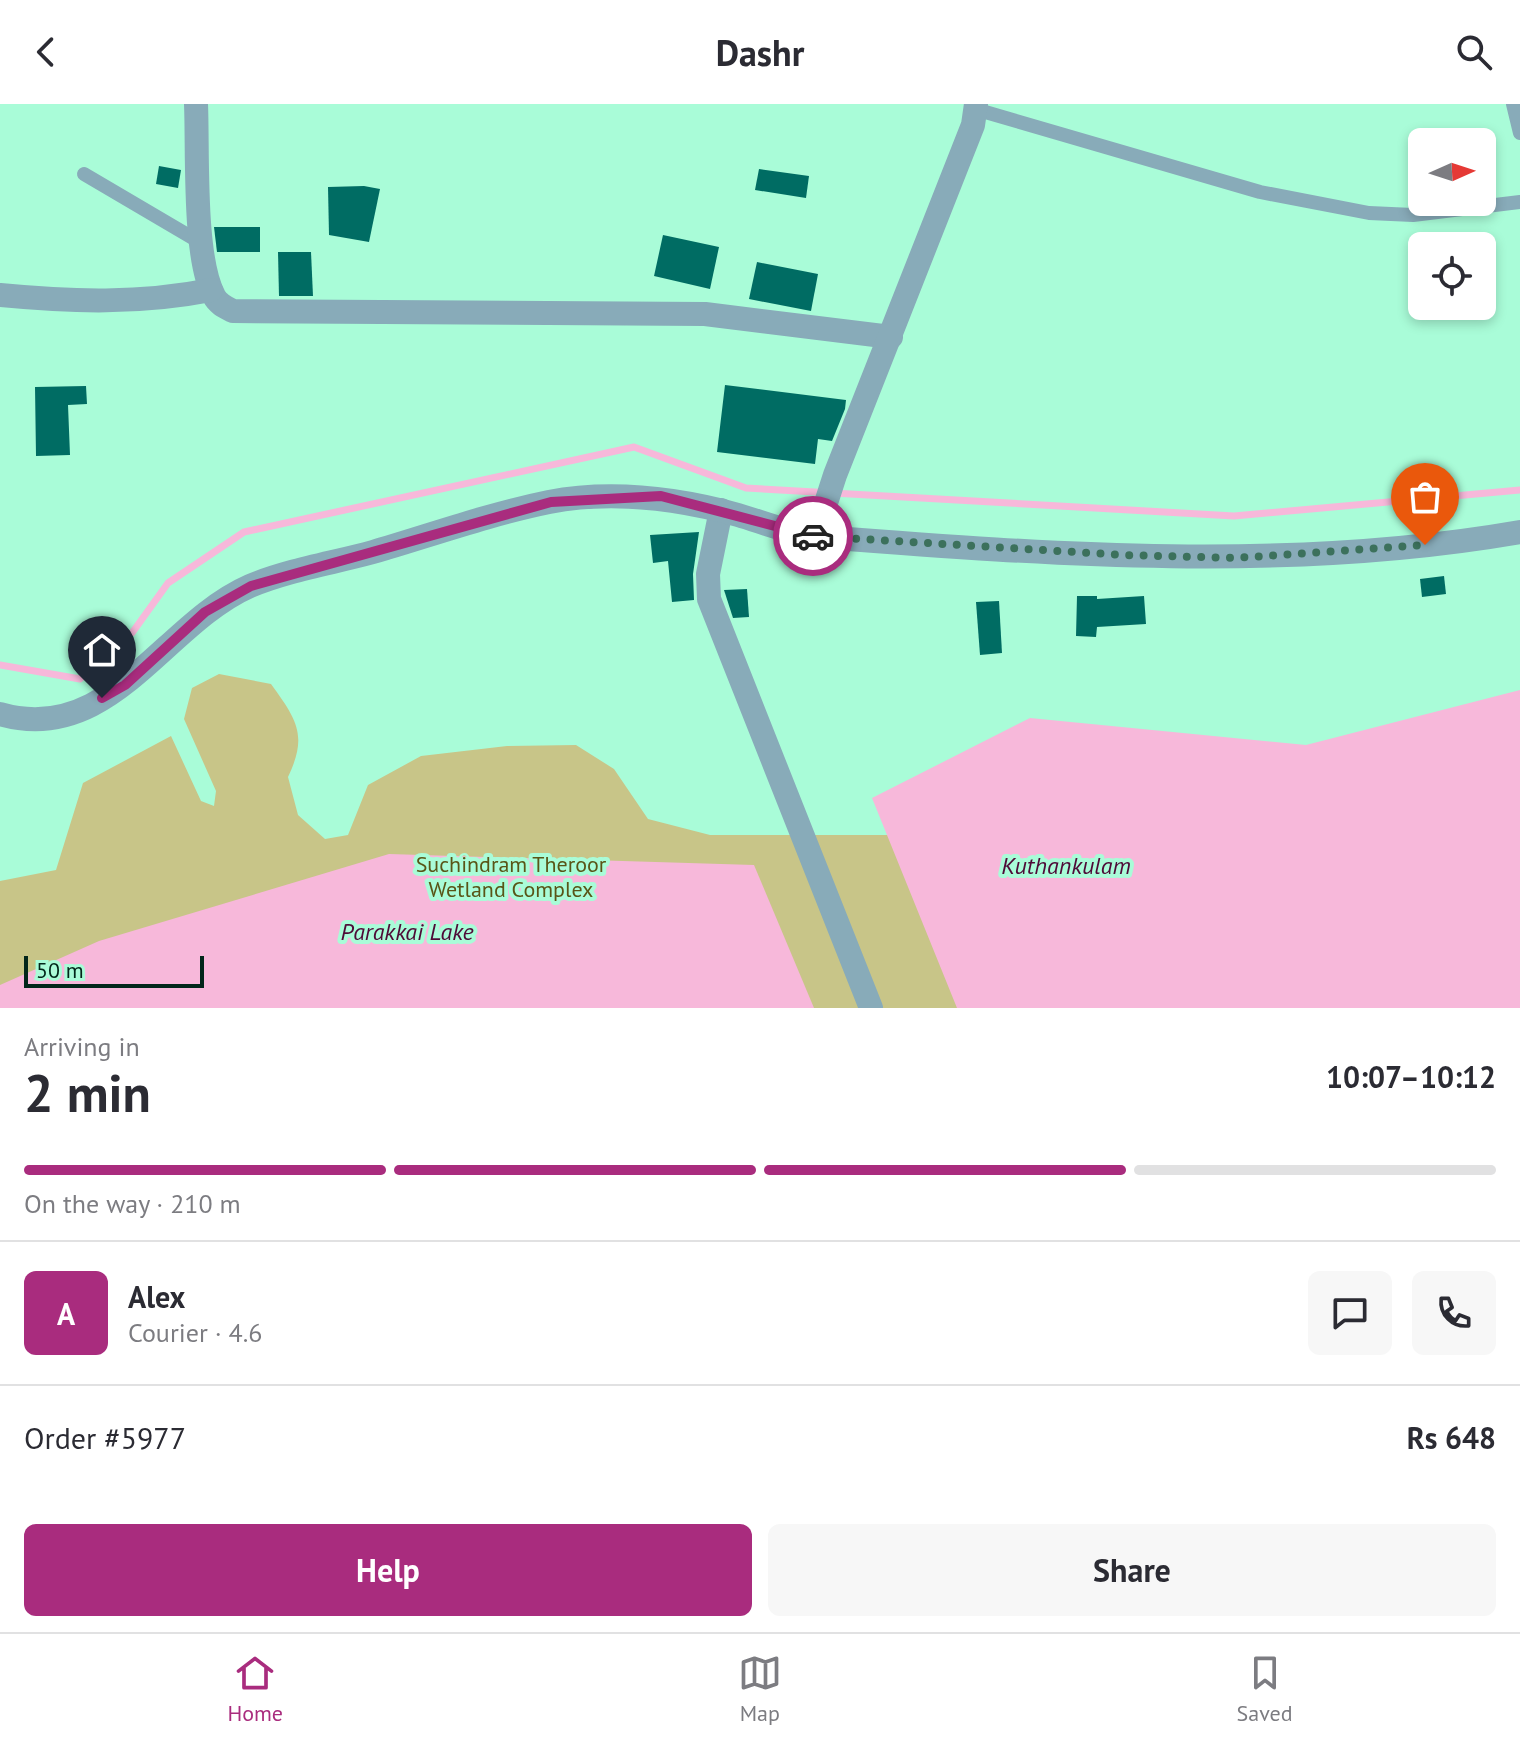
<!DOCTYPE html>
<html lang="en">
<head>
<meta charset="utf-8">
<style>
  :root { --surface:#fff; --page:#f7f7f7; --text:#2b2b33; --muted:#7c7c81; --line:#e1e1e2; --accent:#a92c7e }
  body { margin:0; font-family:"PT Sans",sans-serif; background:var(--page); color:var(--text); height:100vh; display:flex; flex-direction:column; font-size:30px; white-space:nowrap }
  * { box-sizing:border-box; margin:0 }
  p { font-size:26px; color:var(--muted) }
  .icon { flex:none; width:44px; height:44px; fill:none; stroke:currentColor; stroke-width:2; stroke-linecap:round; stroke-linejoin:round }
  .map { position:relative; height:904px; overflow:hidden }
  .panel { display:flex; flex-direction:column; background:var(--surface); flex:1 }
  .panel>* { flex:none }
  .needle { width:52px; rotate:87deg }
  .fabs { position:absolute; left:1408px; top:24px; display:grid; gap:16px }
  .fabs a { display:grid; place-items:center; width:88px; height:88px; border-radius:12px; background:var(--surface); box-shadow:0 4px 12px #0003; font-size:40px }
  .scale { position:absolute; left:24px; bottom:20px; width:180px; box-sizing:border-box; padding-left:8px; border:4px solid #02261a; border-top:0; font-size:22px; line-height:28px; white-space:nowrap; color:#02261a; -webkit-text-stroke:6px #a9fcd8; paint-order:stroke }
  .pin { position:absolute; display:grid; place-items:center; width:68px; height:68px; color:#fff; margin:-82px -34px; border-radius:50% 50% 50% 0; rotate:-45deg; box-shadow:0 0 8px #0007 }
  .pin .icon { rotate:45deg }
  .courier { position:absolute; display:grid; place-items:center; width:80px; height:80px; margin:-40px; border:6px solid #a92c7e; border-radius:50%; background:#fff; color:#222; box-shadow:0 2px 10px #0007 }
  .headline em { font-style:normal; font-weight:600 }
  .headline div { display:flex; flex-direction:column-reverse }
  .headline { display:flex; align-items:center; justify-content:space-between; height:136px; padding:0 24px }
  h1 { font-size:52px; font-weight:600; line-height:60px }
  .bar { display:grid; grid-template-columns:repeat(4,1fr); gap:12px 8px; align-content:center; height:96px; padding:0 24px }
  .bar i { height:10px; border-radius:6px; background:var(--line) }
  .bar .on { background:var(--accent) }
  .bar p { grid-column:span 4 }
  .line { display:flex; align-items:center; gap:20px; padding:0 24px; border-top:2px solid var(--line) }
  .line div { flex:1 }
  .round { display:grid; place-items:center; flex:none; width:84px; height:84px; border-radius:12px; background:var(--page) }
  .action { display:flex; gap:16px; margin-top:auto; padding:16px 24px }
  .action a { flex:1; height:92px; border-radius:12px; background:var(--accent); color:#fff; font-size:32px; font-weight:600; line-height:92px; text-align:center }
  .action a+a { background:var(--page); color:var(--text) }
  header { display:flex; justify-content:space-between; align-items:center; height:104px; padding:0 24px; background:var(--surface); font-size:36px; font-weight:600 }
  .dock { display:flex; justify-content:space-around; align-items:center; height:112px; border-top:2px solid var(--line); background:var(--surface); font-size:22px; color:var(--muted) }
  .dock a { display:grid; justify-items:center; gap:4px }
  .dock .on { color:var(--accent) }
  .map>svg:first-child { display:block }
  .green { fill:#c8c588 }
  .water { fill:#f7b8da }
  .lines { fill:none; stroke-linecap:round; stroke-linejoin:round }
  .stream { stroke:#f7b8da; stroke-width:7 }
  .building { fill:#006c63 }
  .service { stroke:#88abb9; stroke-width:14 }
  .minor { stroke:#88abb9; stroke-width:24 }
  .done { stroke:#3c715c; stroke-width:8; stroke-dasharray:0 14.4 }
  .route { stroke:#a92c7e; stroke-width:10 }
  .labels { text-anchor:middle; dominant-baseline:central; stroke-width:8; stroke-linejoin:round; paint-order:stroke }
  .park-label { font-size:22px; fill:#595517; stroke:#a9fcd8 }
  .water-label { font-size:24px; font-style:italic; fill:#4e0b37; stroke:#a9fcd8 }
</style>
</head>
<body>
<header><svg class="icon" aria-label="back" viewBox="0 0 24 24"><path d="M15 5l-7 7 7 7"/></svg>Dashr<svg class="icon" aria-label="search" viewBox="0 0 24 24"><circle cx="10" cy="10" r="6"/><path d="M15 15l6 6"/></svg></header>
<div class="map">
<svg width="1520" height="904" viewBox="0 0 1520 904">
  <rect width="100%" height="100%" fill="#a9fcd8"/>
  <path class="green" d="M219,570L271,580C297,616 308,631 288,673L298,711L325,735L348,731L368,681L421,652L507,642L576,641L614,665L648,715L710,731H974L1520,904H0V777L56,766L83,679L171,632L201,697L214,702L216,687L184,615L192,584Z"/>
  <g class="water">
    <path d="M1520,586V904H957L872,694L1030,614L1306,641Z"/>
    <path d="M389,750L754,761L814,904H0V881L99,837Z"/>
  </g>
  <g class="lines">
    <path class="stream" d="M0,561L80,575L132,529L168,479L244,428L634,343L746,384L1234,412L1520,386"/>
  </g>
  <g class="building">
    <path d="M159,62L181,66L178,84L156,80Z"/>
    <path d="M759,65L809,72L806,94L755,86Z"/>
    <path d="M364,82L380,85L369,138L329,131L328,83Z"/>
    <path d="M214,123H260V148H217Z"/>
    <path d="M663,131L719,143L710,185L654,172Z"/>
    <path d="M278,148H311L313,192H279Z"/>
    <path d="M757,158L818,170L811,207L749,195Z"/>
    <path d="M725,281L846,296L845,305L832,337L818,335L815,360L717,348Z"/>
    <path d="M86,282L87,300L68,301L70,351L36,352L35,283Z"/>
    <path d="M699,428L693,470L694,496L672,498L668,457L653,459L650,431Z"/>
    <path d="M1444,472L1446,490L1422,493L1420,475Z"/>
    <path d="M747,485L749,513L733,514L724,486Z"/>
    <path d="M1077,492H1097V495L1144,492L1146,520L1097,523L1096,533L1076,532Z"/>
    <path d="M999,497L1002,549L980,551L976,498Z"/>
  </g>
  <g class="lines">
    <g class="service">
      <path d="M1513,0L1520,29"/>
      <path d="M975,5L1260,88L1369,109L1413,111L1520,98"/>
      <path d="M84,70L203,140"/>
    </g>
    <g class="minor">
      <path d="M196,0C198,47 193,153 214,192C218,200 225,203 233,207L705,210L891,233"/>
      <path d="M0,191C72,198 140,200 211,186"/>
      <path d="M721,406L708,470L709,495L871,904"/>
      <path d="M815,433L835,371L973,21L976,0"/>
      <path d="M0,610C110,642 163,520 250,482C288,466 333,459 373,448C431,431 490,410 549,398C612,386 676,394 738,411C765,419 794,431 822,433C1053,451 1290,468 1520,428"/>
    </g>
  </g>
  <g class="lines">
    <path class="done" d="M813,432L1124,451L1235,454L1425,441"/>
    <path class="route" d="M102,594L125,581L205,508L251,482L551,398L661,392L813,432"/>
  </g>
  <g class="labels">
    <g class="park-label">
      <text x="511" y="760">Suchindram Theroor<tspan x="511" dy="25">Wetland Complex</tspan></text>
    </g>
    <g class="water-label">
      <text x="1066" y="761">Kuthankulam</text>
      <text x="407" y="827">Parakkai Lake</text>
    </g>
  </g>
</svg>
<div class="fabs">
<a><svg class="needle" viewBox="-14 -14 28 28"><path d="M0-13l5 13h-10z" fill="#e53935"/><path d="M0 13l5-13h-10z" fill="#7c7c81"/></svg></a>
<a><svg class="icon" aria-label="locate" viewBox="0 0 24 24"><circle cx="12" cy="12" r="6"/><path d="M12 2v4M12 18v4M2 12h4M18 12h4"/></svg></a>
</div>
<div class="scale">50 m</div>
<div class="pin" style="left:1425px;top:441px;background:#ea580c"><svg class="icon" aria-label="bag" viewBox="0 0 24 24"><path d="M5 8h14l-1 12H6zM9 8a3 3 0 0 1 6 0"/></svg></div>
<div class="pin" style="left:102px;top:594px;background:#1f2937"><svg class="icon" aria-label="home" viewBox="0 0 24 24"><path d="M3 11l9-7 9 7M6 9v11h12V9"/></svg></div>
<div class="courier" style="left:813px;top:432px"><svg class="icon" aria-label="car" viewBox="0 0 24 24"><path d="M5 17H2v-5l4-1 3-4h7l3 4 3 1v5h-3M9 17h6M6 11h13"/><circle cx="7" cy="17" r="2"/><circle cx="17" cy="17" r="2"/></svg></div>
</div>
<section class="panel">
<div class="headline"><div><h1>2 min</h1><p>Arriving in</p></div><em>10:07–10:12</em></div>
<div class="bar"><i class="on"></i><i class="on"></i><i class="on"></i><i></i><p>On the way · 210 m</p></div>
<div class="line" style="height:144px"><b class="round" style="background:var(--accent);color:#fff">A</b><div><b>Alex</b><p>Courier · 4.6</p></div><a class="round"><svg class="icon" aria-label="chat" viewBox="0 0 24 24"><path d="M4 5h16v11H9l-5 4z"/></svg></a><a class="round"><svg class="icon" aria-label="phone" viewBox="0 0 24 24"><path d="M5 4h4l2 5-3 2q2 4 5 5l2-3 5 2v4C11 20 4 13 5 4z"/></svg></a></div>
<div class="line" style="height:104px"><div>Order #5977</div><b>Rs 648</b></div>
<div class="action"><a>Help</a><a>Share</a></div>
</section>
<nav class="dock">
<a class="on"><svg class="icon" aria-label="home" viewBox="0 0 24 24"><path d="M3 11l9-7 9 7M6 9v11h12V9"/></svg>Home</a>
<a><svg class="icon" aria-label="map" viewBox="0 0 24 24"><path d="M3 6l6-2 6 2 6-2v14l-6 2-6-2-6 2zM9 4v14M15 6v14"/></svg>Map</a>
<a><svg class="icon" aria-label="saved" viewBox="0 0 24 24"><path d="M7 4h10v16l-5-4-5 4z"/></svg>Saved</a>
</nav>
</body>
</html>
